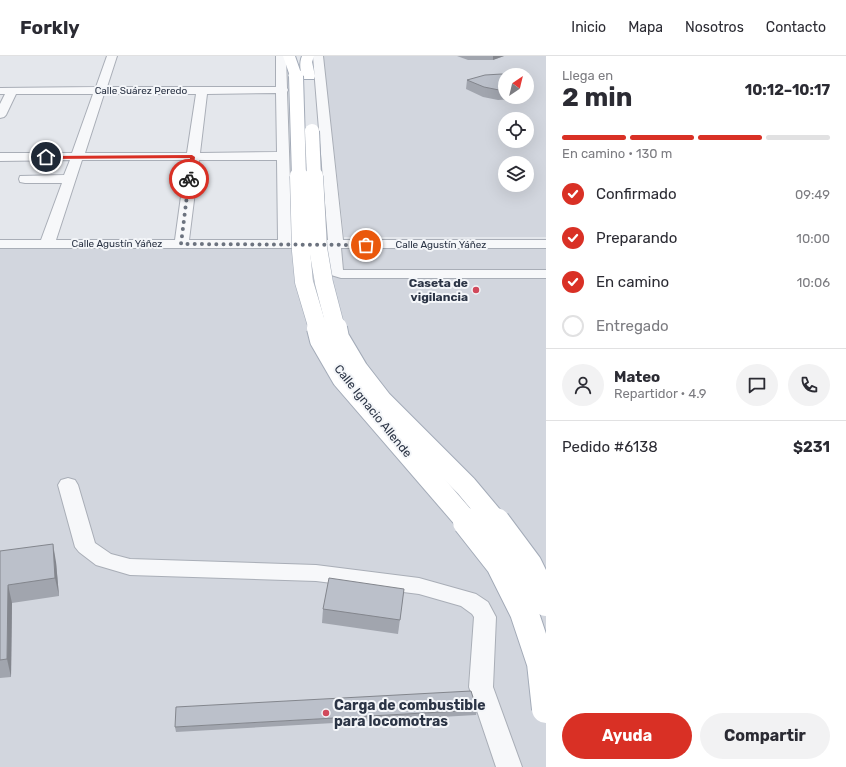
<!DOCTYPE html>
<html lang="es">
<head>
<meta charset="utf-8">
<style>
  :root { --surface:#fff; --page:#f2f2f3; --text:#2b2b33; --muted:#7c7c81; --line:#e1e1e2; --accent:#d93025 }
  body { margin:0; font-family:Rubik,sans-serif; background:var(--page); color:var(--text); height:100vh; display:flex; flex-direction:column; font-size:15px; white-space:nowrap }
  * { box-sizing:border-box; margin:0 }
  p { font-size:13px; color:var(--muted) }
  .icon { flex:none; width:22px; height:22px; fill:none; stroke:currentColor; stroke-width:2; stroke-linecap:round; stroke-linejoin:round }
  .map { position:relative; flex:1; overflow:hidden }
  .drawer { display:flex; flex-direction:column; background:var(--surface); width:300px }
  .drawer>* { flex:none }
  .needle { width:26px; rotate:35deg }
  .buttons { position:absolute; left:498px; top:12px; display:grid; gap:8px }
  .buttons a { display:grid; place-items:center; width:36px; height:36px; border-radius:50%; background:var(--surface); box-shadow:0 4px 16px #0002; font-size:20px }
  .pin { position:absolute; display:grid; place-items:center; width:34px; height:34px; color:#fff; margin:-17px; border:2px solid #fff; border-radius:50%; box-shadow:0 1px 4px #0007 }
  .courier { position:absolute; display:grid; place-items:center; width:40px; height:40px; margin:-20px; border:3px solid #d93025; border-radius:50%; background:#fff; color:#222; box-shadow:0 1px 5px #0007 }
  .headline em { font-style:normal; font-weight:700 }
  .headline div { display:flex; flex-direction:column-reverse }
  .headline { display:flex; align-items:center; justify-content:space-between; height:68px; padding:0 16px }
  h1 { font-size:26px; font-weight:700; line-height:30px }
  .bar { display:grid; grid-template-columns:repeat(4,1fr); gap:6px 4px; align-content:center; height:48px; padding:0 16px }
  .bar i { height:5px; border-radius:3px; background:var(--line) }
  .bar .active { background:var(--accent) }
  .bar p { grid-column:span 4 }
  .line { display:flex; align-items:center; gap:10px; padding:0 16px; border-top:1px solid var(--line) }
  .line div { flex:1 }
  .round { display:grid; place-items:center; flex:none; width:42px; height:42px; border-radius:21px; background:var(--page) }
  ol { padding:0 16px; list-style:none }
  li { display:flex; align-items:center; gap:12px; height:44px }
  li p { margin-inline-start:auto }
  li .icon { padding:4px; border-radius:50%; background:var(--accent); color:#fff; stroke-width:4 }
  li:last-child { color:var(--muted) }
  li i { width:22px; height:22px; border:2px solid var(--line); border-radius:50% }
  .primary-button { display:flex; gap:8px; margin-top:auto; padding:8px 16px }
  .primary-button a { flex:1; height:46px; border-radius:24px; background:var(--accent); color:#fff; font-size:16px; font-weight:700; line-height:46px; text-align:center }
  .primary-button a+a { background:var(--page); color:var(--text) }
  header { display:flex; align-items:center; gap:24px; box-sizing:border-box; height:56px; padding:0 20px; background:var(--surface); border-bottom:1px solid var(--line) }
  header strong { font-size:19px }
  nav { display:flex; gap:22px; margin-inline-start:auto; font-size:14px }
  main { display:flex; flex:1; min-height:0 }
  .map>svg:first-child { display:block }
  .built { fill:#d2d6de; fill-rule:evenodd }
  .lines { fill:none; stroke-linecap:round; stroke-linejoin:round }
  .minor-casing { stroke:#a9aeb7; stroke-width:2 }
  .major-casing { stroke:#a3abb8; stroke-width:2 }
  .minor { fill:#f7f8fa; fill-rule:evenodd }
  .major { fill:#fff; fill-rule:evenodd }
  .major-bridge-far3-casing { stroke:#a3abb8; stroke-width:16; stroke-linecap:butt }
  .major-bridge-far2-casing { stroke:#a3abb8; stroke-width:19; stroke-linecap:butt }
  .major-bridge-far1-casing { stroke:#a3abb8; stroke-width:24; stroke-linecap:butt }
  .major-bridge-casing { stroke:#a3abb8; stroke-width:30; stroke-linecap:butt }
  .major-bridge-far3 { stroke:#fff; stroke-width:14 }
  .major-bridge-far2 { stroke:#fff; stroke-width:18 }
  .major-bridge-far1 { stroke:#fff; stroke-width:22 }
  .major-bridge { stroke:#fff; stroke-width:28 }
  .wall { fill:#a1a5ae }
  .shaded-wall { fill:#83868d }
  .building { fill:#bbc0ca; stroke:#83868d }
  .route { fill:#d93025 }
  .done { stroke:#6c737f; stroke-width:4; stroke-dasharray:0 7.2 }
  .poi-dot { fill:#d1495b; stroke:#f4f6f9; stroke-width:1.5 }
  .labels { text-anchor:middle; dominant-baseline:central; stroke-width:4; stroke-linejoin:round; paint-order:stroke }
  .far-street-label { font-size:10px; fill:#2b3445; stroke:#f4f6f9 }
  .poi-label { font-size:12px; font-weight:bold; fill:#2b3445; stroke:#f4f6f9; text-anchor:end }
  .street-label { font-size:12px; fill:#2b3445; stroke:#f4f6f9 }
  .near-poi-label { font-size:14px; font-weight:bold; fill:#2b3445; stroke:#f4f6f9; text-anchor:start }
</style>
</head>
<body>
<header>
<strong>Forkly</strong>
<nav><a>Inicio</a><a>Mapa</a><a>Nosotros</a><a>Contacto</a></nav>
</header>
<main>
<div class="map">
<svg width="546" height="711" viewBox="0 0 546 711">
  <rect width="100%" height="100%" fill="#e4e7ec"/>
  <g class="built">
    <path d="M323,0H546V181H344ZM505,19H527V41H505ZM505,63H527V85H505ZM505,107H527V129H505Z"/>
    <rect x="0" y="193" width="546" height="518"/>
  </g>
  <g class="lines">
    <g class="minor-casing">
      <g id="minor">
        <path d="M107,0H117L107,31H276V0H286L287,32L288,34L287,36L292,184H328L313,0H323L343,184H546V192H341L343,214H546V222H341L331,219L329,216L326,192H0V184H41L62,127H25L20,126L19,123L20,120L64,119L70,104L0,105V97H72L93,38H16L6,59L4,61L0,62V48L5,38H0V32L96,31ZM276,37L277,96L200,97L207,38ZM104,38H196L187,97H85ZM82,104H186L175,184H56ZM199,104H277L278,184H189Z"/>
        <path d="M68,422L75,424L78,429L95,487L111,498L130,503L316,509L419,522L476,538L488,546L496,561L493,631L522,711H496L469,631L474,561L472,558L461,550L419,538L316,525L130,519L96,509L79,496L75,491L58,429L61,424Z"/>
      </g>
    </g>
    <g class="major-casing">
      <g id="major">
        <path d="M283,0H295L302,20L301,23H291Z"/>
        <path d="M302,0H314L312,6L315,20L314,23H304C300,16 299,7 302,0Z"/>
      </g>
    </g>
    <use href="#minor" class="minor"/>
    <use href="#major" class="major"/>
    <g class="major-bridge-far3-casing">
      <g id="major-bridge-far3">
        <path d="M296,20L299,121"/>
        <path d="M312,75L314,121"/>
      </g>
    </g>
    <g class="major-bridge-far2-casing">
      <g id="major-bridge-far2">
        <path d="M299,120L301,195L304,226L318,273"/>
        <path d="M314,120L318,192L324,227L336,273"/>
      </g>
    </g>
    <g class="major-bridge-far1-casing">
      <g id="major-bridge-far1">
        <path d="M318,272L321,284L343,322L468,467"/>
        <path d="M336,272L338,282L357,314L381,345L466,430L497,467"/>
      </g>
    </g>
    <g class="major-bridge-casing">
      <g id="major-bridge">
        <path d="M467,466L500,508L524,556L541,607L546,653"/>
        <path d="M496,466L528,509L546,546"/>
      </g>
    </g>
    <use href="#major-bridge-far3" class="major-bridge-far3"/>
    <use href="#major-bridge-far2" class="major-bridge-far2"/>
    <use href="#major-bridge-far1" class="major-bridge-far1"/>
    <use href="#major-bridge" class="major-bridge"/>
  </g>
  <g class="wall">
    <path d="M457,0H504L493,4H468Z"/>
    <path d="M505,19V41H517L512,43L498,44L483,41L466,33L467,24Z"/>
    <path d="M0,495L56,506L59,540L12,547L11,621L0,622Z"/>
    <path d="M404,533L398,578L322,567L323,553Z"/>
    <path d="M477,654L476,659L176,676L175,671Z"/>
  </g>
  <g class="shaded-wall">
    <path d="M493,0H504L493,4Z"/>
    <path d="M53,488L56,506L59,540L55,522Z"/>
    <path d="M8,529L12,547L11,621L7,603Z"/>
  </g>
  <g class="building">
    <path d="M502,18L507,19H505V33L499,34L484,31L467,24L485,19Z"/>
    <path d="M53,488L55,522L8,529L7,603L0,604V495Z"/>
    <path d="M329,522L404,533L400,564L323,553Z"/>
    <path d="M471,635L477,654L175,671L176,651Z"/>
  </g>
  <path class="route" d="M192,99L195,101L192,123L189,124L187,123L190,102L46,103L44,101L46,100Z"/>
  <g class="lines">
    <path class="done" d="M189,123L181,188L366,189"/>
  </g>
  <g class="poi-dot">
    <circle cx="476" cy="234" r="4"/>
    <circle cx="326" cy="657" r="4"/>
  </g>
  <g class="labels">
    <g class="far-street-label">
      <text x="141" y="35">Calle Suárez Peredo</text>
      <text x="117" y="188">Calle Agustín Yáñez</text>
      <text x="441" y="189">Calle Agustín Yáñez</text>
    </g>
    <g class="poi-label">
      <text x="468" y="227">Caseta de<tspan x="468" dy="14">vigilancia</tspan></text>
    </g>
    <g class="street-label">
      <text transform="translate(373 355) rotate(51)">Calle Ignacio Allende</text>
    </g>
    <g class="near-poi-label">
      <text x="334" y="649">Carga de combustible<tspan x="334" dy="16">para locomotras</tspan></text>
    </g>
  </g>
</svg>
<div class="buttons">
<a><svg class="needle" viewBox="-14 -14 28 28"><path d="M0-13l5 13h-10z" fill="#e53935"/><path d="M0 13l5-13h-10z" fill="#7c7c81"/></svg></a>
<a><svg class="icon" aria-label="locate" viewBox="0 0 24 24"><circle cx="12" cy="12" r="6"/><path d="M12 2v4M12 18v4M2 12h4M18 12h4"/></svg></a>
<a><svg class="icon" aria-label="layers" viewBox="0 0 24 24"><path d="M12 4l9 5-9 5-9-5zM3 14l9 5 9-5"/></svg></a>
</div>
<div class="pin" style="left:366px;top:189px;background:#ea580c"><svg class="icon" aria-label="bag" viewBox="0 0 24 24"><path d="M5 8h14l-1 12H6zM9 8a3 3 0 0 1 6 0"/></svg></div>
<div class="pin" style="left:46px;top:101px;background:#1f2937"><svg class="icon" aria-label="home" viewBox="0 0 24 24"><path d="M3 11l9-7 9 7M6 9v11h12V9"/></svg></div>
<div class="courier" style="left:189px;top:123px"><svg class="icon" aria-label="bike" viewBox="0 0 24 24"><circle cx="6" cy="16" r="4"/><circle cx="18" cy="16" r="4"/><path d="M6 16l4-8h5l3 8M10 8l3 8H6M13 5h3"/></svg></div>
</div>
<section class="drawer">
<div class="headline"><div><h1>2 min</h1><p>Llega en</p></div><em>10:12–10:17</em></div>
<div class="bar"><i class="active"></i><i class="active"></i><i class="active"></i><i></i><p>En camino · 130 m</p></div>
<ol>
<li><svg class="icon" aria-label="check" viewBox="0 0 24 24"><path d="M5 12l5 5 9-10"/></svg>Confirmado<p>09:49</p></li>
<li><svg class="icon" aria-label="check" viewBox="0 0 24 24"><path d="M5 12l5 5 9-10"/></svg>Preparando<p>10:00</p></li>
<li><svg class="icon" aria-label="check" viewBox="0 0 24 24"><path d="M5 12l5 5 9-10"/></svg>En camino<p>10:06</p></li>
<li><i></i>Entregado</li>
</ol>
<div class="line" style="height:72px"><a class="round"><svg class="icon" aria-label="person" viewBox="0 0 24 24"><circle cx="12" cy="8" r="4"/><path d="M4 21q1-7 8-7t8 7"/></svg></a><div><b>Mateo</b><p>Repartidor · 4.9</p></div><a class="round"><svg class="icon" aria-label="chat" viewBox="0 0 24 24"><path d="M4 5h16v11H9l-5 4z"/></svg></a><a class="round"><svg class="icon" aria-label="phone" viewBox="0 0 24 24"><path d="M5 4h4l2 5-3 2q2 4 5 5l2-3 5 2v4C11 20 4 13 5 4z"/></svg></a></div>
<div class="line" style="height:52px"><div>Pedido #6138</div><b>$231</b></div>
<div class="primary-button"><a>Ayuda</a><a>Compartir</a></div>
</section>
</main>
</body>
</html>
